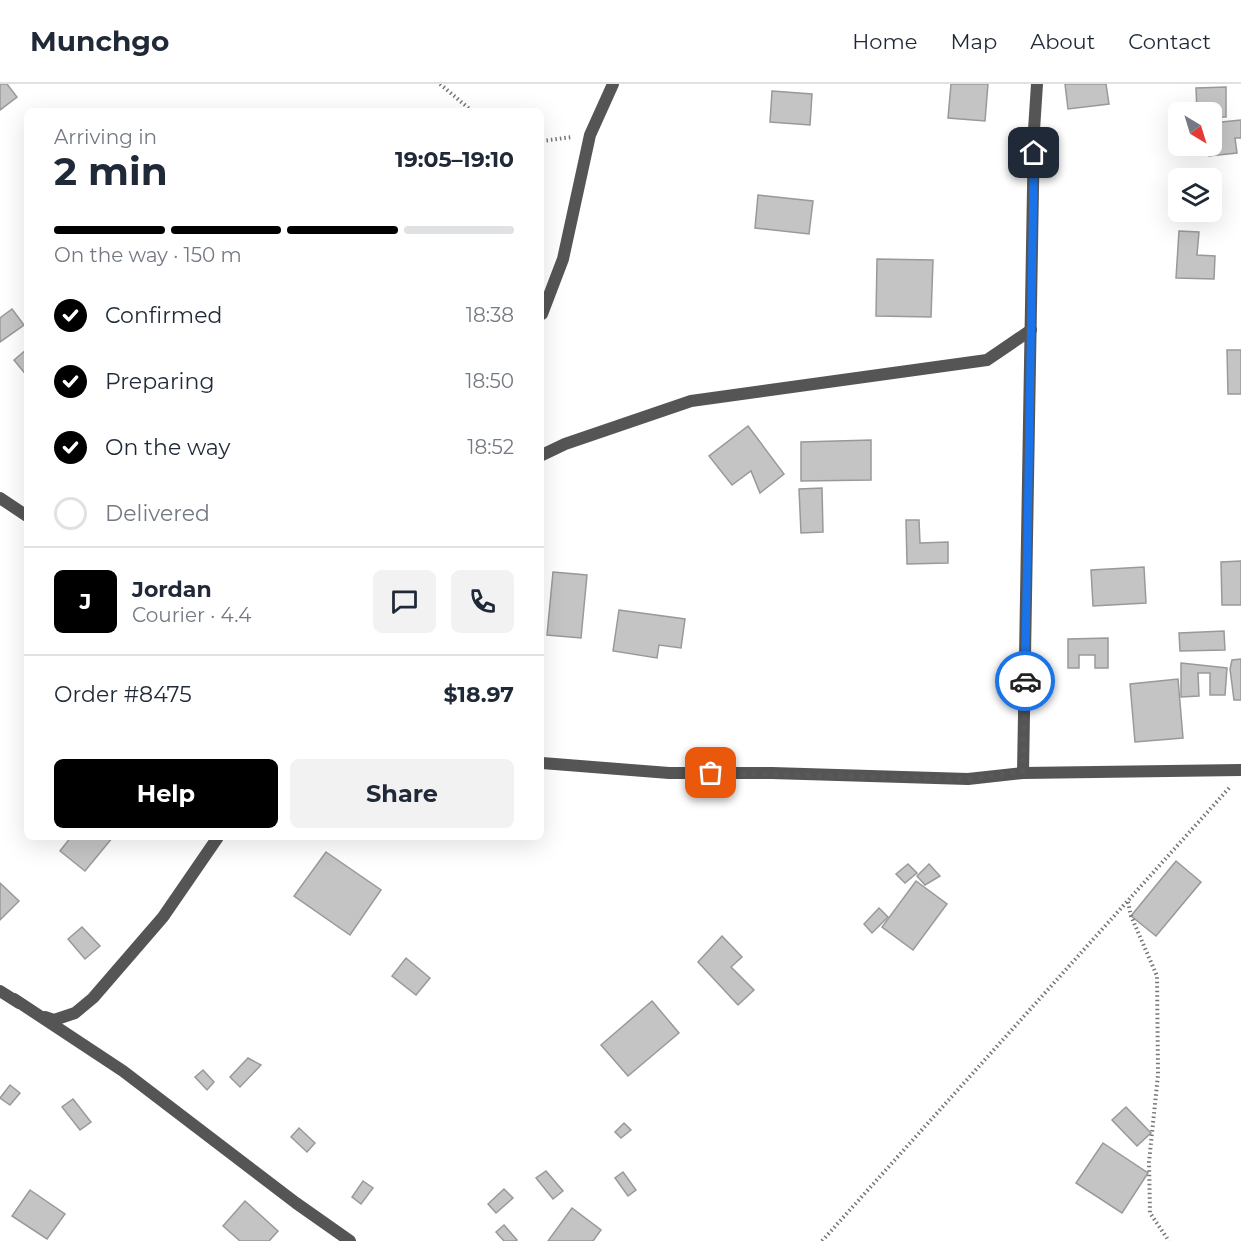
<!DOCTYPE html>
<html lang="en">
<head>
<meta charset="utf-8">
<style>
  :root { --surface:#fff; --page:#f2f2f3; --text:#1f2937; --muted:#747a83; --line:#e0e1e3; --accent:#000 }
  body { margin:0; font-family:Montserrat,sans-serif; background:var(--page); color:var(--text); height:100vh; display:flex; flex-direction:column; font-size:22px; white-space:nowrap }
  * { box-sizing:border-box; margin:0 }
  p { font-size:20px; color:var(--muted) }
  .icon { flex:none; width:33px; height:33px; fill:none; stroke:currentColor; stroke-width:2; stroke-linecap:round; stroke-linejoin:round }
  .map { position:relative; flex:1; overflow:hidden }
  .drawer { position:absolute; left:24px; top:24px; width:520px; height:732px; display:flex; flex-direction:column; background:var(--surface); border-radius:9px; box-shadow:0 6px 24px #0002 }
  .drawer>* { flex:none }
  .needle { width:39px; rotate:142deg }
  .fabs { position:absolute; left:1168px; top:18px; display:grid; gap:12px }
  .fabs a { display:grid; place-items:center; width:54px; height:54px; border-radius:9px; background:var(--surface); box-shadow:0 6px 24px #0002; font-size:30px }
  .pin { position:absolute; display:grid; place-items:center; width:51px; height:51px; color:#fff; margin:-26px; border-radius:12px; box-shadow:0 3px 9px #0006 }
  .courier { position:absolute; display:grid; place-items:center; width:60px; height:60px; margin:-30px; border:4px solid #1a73e8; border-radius:50%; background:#fff; color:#222; box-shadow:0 2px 8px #0007 }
  .headline em { font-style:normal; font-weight:700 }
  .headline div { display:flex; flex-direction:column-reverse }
  .headline { display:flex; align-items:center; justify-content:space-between; height:102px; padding:0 30px }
  h1 { font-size:39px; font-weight:700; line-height:45px }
  .bar { display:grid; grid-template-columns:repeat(4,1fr); gap:9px 6px; align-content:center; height:72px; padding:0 30px }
  .bar i { height:8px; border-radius:4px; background:var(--line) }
  .bar .on { background:var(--accent) }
  .bar p { grid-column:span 4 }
  .line { display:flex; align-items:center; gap:15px; padding:0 30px; border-top:2px solid var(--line) }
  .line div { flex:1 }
  .round { display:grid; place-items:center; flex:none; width:63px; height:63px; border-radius:9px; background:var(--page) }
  ol { padding:0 30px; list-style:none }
  li { display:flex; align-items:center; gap:18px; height:66px }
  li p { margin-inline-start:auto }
  li .icon { padding:6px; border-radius:50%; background:var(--accent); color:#fff; stroke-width:4 }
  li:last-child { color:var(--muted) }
  li i { width:33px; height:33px; border:3px solid var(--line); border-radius:50% }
  .button { display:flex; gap:12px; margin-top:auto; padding:12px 30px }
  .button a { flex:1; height:69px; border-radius:9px; background:var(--accent); color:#fff; font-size:24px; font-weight:700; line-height:69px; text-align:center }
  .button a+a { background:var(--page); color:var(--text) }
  header { display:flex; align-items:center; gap:36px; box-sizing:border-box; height:84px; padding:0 30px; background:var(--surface); border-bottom:2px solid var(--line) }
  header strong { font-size:28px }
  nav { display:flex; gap:33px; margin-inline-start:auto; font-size:21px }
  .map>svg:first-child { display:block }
  .building { fill:#c4c4c4; stroke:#999; stroke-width:1.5 }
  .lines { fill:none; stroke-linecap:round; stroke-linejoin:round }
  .path { stroke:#777; stroke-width:4; stroke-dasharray:1.5 3; stroke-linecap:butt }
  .street { stroke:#555; stroke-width:12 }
  .done { stroke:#595959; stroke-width:6; stroke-dasharray:0 10.8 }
  .route { stroke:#1a73e8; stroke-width:8 }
</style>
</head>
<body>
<header>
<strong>Munchgo</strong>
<nav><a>Home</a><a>Map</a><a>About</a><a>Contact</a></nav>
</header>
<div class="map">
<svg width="1241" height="1157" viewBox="0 0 1241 1157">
  <rect width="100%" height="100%" fill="#fff"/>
  <g class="building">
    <path d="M0,0H7L17,13L0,26Z"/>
    <path d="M951,0H988L985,37L948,34Z"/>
    <path d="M1065,0H1106L1109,20L1068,25Z"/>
    <path d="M1226,3V33H1212V28H1197L1196,4Z"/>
    <path d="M772,7L812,10L810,41L770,38Z"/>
    <path d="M1241,36V54H1235L1237,69L1209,72L1208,62H1212V39Z"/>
    <path d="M758,111L813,117L809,150L755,144Z"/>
    <path d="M1179,147L1199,148L1197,171L1215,172L1214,195L1176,194Z"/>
    <path d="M877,175L933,176L931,233L876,232Z"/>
    <path d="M12,225L24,241L0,258V234Z"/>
    <path d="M27,265V292L14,276Z"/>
    <path d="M1227,266H1241V310H1228Z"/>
    <path d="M748,342L784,390L760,409L751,387L732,401L709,372Z"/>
    <path d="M871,356V396L801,397V358Z"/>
    <path d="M822,404L823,448L801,449L799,405Z"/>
    <path d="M906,436H919L920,459L948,458V479L907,480Z"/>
    <path d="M1241,477V521H1222L1221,478Z"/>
    <path d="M1144,483L1146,519L1093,522L1091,486Z"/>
    <path d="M553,488L587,491L581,554L547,551Z"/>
    <path d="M619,526L685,535L681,564L659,561L657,574L613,567Z"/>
    <path d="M1224,547L1225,566L1180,567L1179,549Z"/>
    <path d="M1108,554V584H1095V571H1079V584H1068V555Z"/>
    <path d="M1241,575V616H1234L1230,585L1232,576Z"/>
    <path d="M1181,579L1227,584L1225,611H1210V589H1198L1199,612L1181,613Z"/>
    <path d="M1178,595L1183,654L1135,658L1130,600Z"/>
    <path d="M71,753H113L85,787L60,767Z"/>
    <path d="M326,768L381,806L350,851L294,812Z"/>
    <path d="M1176,777L1201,798L1156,852L1131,832Z"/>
    <path d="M908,780L917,789L905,799L896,790Z"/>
    <path d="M929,780L940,792L925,801L917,792Z"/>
    <path d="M916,797L947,820L913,866L882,843Z"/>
    <path d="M0,799L19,817L0,836Z"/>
    <path d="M879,824L888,833L872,849L864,840Z"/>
    <path d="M82,843L100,862L85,875L68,855Z"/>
    <path d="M722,852L742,873L731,883L754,906L738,921L698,878Z"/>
    <path d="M406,874L430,894L416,911L392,892Z"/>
    <path d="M652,917L679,949L628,992L601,961Z"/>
    <path d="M248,974L261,981L240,1003L230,993Z"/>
    <path d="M203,986L214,998L207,1006L195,993Z"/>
    <path d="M10,1001L20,1009L10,1021L0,1014Z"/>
    <path d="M73,1015L91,1038L80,1046L62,1023Z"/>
    <path d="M1126,1023L1151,1049L1137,1062L1112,1036Z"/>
    <path d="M624,1039L631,1046L621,1054L615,1048Z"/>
    <path d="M299,1044L315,1059L307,1068L291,1053Z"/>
    <path d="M1103,1059L1148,1089L1122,1129L1076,1099Z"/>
    <path d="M546,1087L563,1107L553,1115L536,1094Z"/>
    <path d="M623,1088L636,1106L628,1112L615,1094Z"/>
    <path d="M363,1097L373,1104L361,1120L352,1113Z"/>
    <path d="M504,1105L513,1114L496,1129L488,1120Z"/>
    <path d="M30,1106L65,1130L47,1155L12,1132Z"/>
    <path d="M245,1117L278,1147L269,1157H240L223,1142Z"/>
    <path d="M572,1124L601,1146L593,1157H548Z"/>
    <path d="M504,1141L517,1156L515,1157H504L496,1148Z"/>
  </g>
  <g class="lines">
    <g class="path">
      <path d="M440,0L472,27"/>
      <path d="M542,57L572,53"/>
      <path d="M1128,818L1131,832L1157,892L1158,991L1149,1078L1150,1129L1169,1157"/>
      <path d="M822,1157L1230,703"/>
    </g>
    <g class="street">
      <path d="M542,230L563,175L590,51L613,0"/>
      <path d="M542,371L565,360L691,317L987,276L1031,246"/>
      <path d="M0,414L27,432"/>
      <path d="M542,679L669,689H772L968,695L1023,689L1241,686"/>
      <path d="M1023,689L1034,46L1037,0"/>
      <path d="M0,907L19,919"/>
      <path d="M14,915L123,987L296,1119L350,1157"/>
      <path d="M45,933L54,936L75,929L93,914L163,833L218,753"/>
    </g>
  </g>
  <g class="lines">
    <path class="done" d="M711,689L968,695L1023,688L1025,597"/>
    <path class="route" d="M1025,597L1034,69"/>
  </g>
</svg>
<div class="fabs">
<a><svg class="needle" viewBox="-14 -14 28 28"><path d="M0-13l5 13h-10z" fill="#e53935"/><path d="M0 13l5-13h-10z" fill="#747a83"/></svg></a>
<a><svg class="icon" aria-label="layers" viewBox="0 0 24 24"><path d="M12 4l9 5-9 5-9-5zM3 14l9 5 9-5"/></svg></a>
</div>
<div class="pin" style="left:711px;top:689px;background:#ea580c"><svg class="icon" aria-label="bag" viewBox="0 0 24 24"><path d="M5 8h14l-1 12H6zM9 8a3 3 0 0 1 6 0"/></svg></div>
<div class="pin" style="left:1034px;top:69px;background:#1f2937"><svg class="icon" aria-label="home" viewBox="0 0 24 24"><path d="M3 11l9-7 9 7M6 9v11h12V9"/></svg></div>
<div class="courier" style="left:1025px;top:597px"><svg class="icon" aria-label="car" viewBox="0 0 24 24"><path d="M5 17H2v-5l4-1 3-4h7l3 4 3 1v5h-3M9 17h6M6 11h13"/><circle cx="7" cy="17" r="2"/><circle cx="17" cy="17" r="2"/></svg></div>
<section class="drawer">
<div class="headline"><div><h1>2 min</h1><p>Arriving in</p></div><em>19:05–19:10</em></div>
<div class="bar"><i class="on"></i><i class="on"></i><i class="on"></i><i></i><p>On the way · 150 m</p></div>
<ol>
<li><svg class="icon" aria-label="check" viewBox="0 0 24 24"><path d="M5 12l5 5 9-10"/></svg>Confirmed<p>18:38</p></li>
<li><svg class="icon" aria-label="check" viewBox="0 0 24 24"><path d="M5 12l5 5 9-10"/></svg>Preparing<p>18:50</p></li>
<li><svg class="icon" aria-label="check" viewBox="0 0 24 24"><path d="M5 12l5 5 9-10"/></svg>On the way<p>18:52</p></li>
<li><i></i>Delivered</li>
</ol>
<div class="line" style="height:108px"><b class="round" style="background:var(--accent);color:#fff">J</b><div><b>Jordan</b><p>Courier · 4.4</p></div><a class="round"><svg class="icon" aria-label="chat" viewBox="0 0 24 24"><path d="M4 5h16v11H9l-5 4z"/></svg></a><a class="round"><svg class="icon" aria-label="phone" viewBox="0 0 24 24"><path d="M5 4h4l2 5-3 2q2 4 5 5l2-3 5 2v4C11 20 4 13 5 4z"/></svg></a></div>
<div class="line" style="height:78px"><div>Order #8475</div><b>$18.97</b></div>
<div class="button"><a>Help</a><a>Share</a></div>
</section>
</div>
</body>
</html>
